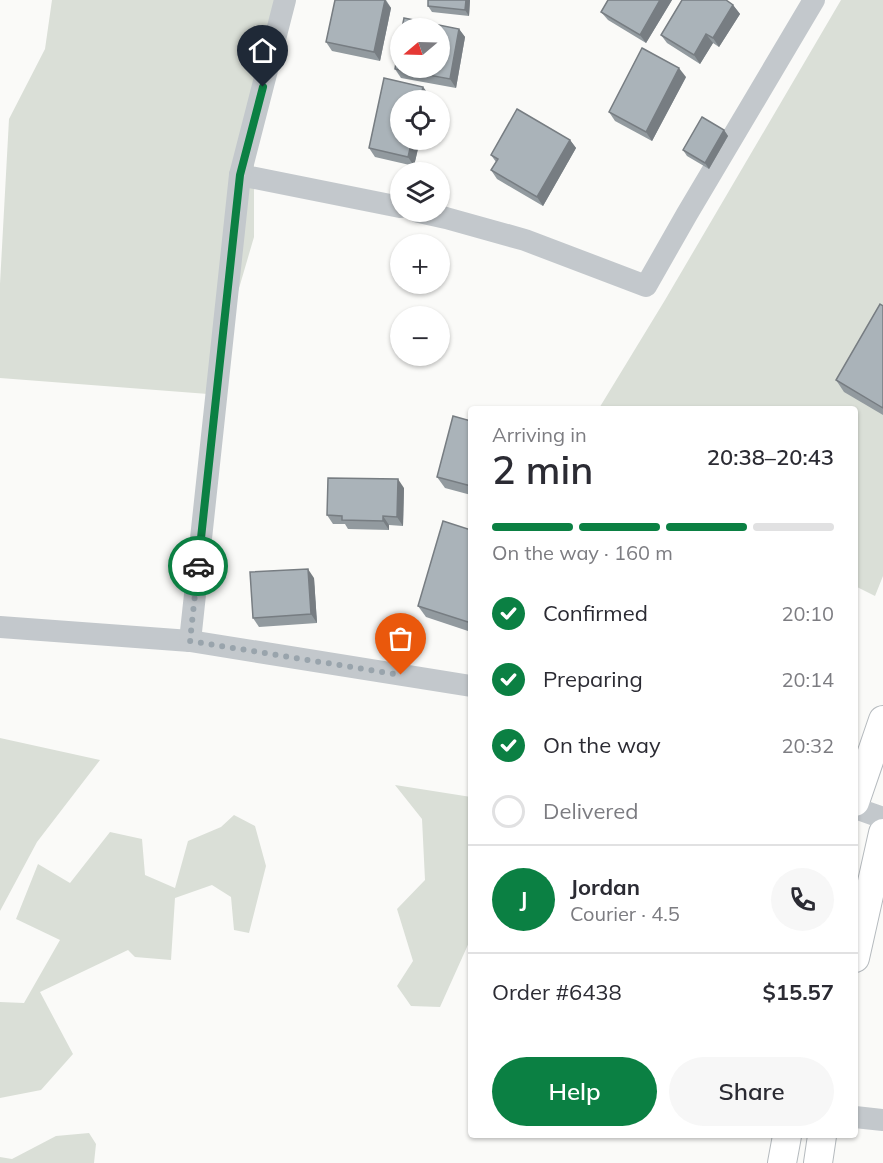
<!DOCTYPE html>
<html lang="en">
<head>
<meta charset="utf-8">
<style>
  :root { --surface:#fff; --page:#f7f7f7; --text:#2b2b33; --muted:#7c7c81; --line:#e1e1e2; --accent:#0b8043 }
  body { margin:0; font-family:Mulish,sans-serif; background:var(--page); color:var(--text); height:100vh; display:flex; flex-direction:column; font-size:22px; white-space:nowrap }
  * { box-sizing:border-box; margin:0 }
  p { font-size:20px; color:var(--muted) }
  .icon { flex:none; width:33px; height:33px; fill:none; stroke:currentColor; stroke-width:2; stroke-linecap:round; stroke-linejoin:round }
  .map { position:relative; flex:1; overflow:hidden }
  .drawer { position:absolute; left:468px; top:406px; width:390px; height:732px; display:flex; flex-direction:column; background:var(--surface); border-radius:6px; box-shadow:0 2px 4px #0004 }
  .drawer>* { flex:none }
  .needle { width:39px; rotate:251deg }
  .controls { position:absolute; left:390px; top:18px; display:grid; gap:12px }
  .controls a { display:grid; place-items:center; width:60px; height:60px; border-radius:50%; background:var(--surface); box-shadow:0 2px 4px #0004; font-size:30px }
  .pin { position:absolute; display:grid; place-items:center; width:51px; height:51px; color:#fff; margin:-62px -26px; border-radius:50% 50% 50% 0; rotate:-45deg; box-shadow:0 0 6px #0007 }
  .pin .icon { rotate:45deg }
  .courier { position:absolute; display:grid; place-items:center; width:60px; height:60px; margin:-30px; border:4px solid #0b8043; border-radius:50%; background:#fff; color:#222; box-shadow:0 2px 8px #0007 }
  .head em { font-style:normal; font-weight:600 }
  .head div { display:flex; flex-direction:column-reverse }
  .head { display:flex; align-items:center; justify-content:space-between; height:102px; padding:0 24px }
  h1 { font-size:39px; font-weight:600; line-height:45px }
  .bar { display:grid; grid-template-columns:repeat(4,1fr); gap:9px 6px; align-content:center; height:72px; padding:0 24px }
  .bar i { height:8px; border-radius:4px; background:var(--line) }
  .bar .on { background:var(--accent) }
  .bar p { grid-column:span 4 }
  .line { display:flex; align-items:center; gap:15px; padding:0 24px; border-top:2px solid var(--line) }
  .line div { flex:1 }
  .round { display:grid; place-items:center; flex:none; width:63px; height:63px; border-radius:32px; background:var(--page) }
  ol { padding:0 24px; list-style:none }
  li { display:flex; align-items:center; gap:18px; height:66px }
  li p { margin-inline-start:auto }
  li .icon { padding:6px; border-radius:50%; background:var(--accent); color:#fff; stroke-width:4 }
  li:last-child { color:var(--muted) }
  li i { width:33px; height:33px; border:3px solid var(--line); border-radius:50% }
  .button { display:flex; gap:12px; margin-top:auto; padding:12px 24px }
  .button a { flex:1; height:69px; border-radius:36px; background:var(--accent); color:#fff; font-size:24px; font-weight:600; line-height:69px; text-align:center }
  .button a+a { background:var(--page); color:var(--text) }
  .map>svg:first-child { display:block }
  .green { fill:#dadfd7 }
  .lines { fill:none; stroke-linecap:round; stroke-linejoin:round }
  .major-casing { stroke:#b5babe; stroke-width:30 }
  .minor { stroke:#c3c8cc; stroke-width:22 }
  .major { stroke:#fff; stroke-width:28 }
  .wall { fill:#929a9f }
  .shaded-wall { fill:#777d82 }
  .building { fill:#aab3b9; stroke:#777d82; stroke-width:1.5 }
  .done { stroke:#99a4ac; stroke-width:6; stroke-dasharray:0 10.8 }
  .route { stroke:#0b8043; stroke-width:8 }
</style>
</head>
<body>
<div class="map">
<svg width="883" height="1163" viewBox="0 0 883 1163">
  <rect width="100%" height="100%" fill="#fafaf8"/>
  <g class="green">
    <path d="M52,0H291L254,151V237L208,394L0,378V284L9,119L45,49Z"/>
    <path d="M841,0H883V576L875,596L855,586V410H598L665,300Z"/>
    <path d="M0,738L100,760L37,842L0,911Z"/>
    <path d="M395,785L471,797V938L440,1007L411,1006L397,986L413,961L397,909L425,880L422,819Z"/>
    <path d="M234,815L255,826L266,866L249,933L234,930L231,897L212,885L175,898L171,960L135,957L128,950L40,992L73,1054L41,1090L0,1098V1002L24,1003L60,940L16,919L38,864L70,883L110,832L142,839L145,875L175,888L188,841L221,827Z"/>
    <path d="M89,1133L96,1144L94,1163H0V1157L12,1159L56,1136Z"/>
  </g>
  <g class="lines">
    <g class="major-casing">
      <g id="major">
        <path d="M855,802L883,720"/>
        <path d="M855,958L883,833"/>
        <path d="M782,1163L787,1136"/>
        <path d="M818,1163L822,1136"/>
      </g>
    </g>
    <g class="minor">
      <path d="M240,175L400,207"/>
      <path d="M419,212L446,218L525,240L646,286L687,214L814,0"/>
      <path d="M0,627L190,641L471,686"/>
      <path d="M190,641L240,175L285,0"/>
      <path d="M855,808L883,818"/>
      <path d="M855,1117L883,1120"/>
    </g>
    <use href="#major" class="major"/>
  </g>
  <g class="wall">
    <path d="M335,0H386L391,8L380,61L332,51L326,42Z"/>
    <path d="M428,0H470L469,16L432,12L428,6Z"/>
    <path d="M608,0H672L646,43L608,20L601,12Z"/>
    <path d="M733,5L740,14L719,47L713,43L700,64L667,43L661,35Z"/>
    <path d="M459,29L465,37L456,88L401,78L395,69Z"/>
    <path d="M686,77L652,141L615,121L609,112Z"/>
    <path d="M423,87L430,96L414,166L375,157L369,148Z"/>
    <path d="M724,130L728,136L709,169L687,156L683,150Z"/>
    <path d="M570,140L576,148L543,206L497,179L491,170L496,162L491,155Z"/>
    <path d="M883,306V415L844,392L836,380Z"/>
    <path d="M471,421V495L445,488L437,477Z"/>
    <path d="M404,488L403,526L389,525V530L348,529L345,524H333L327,515Z"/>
    <path d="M471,530V632L426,617L418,606Z"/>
    <path d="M314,578L317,623L259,627L253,618Z"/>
  </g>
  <g class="shaded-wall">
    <path d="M385,0L391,8L380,61L374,52Z"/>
    <path d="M466,0H470L469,16L465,10Z"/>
    <path d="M660,0H672L646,43L640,35Z"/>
    <path d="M733,5L740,14L719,47L713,38Z"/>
    <path d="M459,29L465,37L456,88L450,79Z"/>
    <path d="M706,34L713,43L700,64L694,55Z"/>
    <path d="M679,68L686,77L652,141L646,132Z"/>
    <path d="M423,87L430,96L429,100H420Z"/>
    <path d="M724,130L728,136L709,169L705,163Z"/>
    <path d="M412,140H420L414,166L408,157Z"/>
    <path d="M570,140L576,148L543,206L537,197Z"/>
    <path d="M398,479L404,488L403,526L397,517Z"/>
    <path d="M383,516L389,525V530L383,521Z"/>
    <path d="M308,569L314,578L317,623L311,614Z"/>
  </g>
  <g class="building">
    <path d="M335,0H385L374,52L326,42Z"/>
    <path d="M428,0H466L465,10L428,6Z"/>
    <path d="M608,0H660L640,35L601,12Z"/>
    <path d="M682,0H726L733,5L713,38L706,34L694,55L661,35Z"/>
    <path d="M404,18L459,29L450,79L395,69L400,36V68H440V28H402Z"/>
    <path d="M642,48L679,68L646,132L609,112Z"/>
    <path d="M384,78L423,87L420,100H400V140H412L408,157L369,148Z"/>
    <path d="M517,109L570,140L537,197L491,170L498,159L491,155Z"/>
    <path d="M702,117L724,130L705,163L683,150Z"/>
    <path d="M880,304L883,306V408L836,380Z"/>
    <path d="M453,416L471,421V486L437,477Z"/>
    <path d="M328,478L398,479L397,517L383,516V521L342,520V516L327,515Z"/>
    <path d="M443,521L471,530V623L418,606Z"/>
    <path d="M308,569L311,614L253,618L250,572Z"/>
  </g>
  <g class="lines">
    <path class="done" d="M198,566L190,641L401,675"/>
    <path class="route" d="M198,566L240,175L263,87"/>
  </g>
</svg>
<div class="controls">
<a><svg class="needle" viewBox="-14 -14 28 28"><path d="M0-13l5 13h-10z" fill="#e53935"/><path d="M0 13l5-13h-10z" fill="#7c7c81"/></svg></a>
<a><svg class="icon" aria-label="locate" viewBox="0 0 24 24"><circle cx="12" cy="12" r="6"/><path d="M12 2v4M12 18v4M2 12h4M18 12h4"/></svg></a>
<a><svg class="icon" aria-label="layers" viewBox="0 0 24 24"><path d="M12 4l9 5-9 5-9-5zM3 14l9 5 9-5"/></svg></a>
<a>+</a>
<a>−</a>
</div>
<div class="pin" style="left:401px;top:675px;background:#ea580c"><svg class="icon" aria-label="bag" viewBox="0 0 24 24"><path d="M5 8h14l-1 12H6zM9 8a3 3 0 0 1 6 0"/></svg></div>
<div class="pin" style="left:263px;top:87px;background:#1f2937"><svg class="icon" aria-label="home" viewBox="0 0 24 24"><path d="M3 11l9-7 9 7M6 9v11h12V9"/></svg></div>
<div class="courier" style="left:198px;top:566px"><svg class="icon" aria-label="car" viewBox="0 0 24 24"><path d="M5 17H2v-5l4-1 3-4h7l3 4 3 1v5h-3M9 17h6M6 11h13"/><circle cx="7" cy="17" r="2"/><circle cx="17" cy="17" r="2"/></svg></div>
<section class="drawer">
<div class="head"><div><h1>2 min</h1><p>Arriving in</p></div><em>20:38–20:43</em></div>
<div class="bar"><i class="on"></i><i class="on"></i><i class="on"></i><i></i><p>On the way · 160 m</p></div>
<ol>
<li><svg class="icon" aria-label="check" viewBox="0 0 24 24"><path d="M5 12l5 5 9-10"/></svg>Confirmed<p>20:10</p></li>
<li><svg class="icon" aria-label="check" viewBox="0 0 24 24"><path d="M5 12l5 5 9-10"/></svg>Preparing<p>20:14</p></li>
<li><svg class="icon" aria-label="check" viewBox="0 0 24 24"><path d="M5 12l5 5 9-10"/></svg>On the way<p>20:32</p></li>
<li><i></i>Delivered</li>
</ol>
<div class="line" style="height:108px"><b class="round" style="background:var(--accent);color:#fff">J</b><div><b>Jordan</b><p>Courier · 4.5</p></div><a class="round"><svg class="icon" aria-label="phone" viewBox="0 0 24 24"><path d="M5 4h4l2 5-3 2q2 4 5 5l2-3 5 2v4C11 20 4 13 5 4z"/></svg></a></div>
<div class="line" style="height:78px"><div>Order #6438</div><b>$15.57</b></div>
<div class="button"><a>Help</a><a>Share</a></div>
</section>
</div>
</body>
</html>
